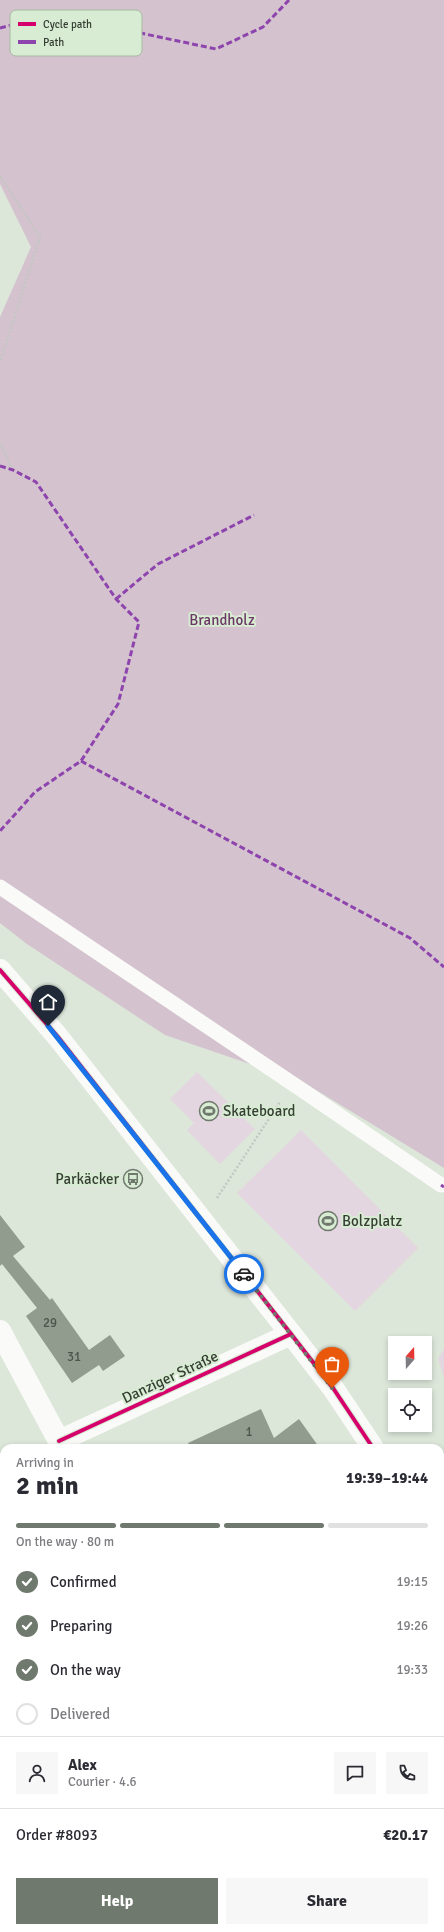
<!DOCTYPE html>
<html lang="en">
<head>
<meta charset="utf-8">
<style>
  :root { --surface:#fff; --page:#f7f7f7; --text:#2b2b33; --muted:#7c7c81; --line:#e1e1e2; --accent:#70796e }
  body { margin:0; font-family:Signika,sans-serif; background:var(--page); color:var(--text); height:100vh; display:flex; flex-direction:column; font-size:15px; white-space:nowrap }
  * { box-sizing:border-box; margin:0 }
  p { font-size:13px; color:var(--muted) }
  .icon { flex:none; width:22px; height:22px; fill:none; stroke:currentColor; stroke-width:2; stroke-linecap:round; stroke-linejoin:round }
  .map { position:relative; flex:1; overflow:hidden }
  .side { position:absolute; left:0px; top:1444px; width:444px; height:488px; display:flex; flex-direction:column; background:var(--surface); border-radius:12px 12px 0 0; box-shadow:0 2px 6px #0003 }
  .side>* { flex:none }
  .needle { width:26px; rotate:20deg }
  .controls { position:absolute; left:388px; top:1336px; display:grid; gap:8px }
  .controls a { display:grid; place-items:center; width:44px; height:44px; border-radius:0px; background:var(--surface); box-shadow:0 2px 6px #0003; font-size:20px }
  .pin { position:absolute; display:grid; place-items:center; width:34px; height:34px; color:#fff; margin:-41px -17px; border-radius:50% 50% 50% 0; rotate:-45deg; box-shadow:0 0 4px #0007 }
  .pin .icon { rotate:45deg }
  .courier { position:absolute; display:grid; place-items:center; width:40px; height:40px; margin:-20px; border:3px solid #1a73e8; border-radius:50%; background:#fff; color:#222; box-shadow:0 1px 5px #0007 }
  .overview em { font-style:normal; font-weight:700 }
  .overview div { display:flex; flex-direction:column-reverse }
  .overview { display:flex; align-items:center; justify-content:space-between; height:68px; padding:0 16px }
  h1 { font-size:26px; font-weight:700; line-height:30px }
  .bar { display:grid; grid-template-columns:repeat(4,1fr); gap:6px 4px; align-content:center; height:48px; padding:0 16px }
  .bar i { height:5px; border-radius:3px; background:var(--line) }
  .bar .active { background:var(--accent) }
  .bar p { grid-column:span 4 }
  .line { display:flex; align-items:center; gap:10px; padding:0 16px; border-top:1px solid var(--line) }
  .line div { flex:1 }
  .round { display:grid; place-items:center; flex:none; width:42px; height:42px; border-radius:0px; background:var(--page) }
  ol { padding:0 16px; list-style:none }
  li { display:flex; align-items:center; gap:12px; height:44px }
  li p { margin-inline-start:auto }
  li .icon { padding:4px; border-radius:50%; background:var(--accent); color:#fff; stroke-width:4 }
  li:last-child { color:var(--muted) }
  li i { width:22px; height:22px; border:2px solid var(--line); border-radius:50% }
  .primary-button { display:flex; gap:8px; margin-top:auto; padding:8px 16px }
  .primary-button a { flex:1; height:46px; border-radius:0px; background:var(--accent); color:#fff; font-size:16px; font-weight:700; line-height:46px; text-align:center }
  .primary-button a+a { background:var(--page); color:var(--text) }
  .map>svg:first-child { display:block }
  .green { fill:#e4d6e0 }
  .forest { fill:#d4c2cf }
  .building { fill:#919b8e }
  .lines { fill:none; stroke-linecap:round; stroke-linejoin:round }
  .path { stroke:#c3c7c2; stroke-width:2.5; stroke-dasharray:2 2; stroke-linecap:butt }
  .lane { stroke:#fafbf9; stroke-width:15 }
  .street { stroke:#fafbf9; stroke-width:22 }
  .secondary { stroke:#fafbf9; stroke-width:22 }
  .quiet { stroke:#8e44ad; stroke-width:3; stroke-dasharray:6 3; stroke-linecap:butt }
  .cycleway-casing { stroke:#d8ecd3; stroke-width:6 }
  .cycleway { stroke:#d6006c; stroke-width:4 }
  .done { stroke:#70796e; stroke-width:4; stroke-dasharray:0 7.2 }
  .route { stroke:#1a73e8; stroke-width:5 }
  .labels { text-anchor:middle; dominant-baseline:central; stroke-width:4; stroke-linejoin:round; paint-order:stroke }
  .number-label { font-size:13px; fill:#4d554a }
  .park-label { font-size:15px; fill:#6b3764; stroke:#d8ecd3 }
  .poi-label { font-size:15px; fill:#363e34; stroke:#d8ecd3; text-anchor:start }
  .street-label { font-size:15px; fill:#363e34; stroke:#d8ecd3 }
  .key { fill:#d8ecd3; stroke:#a7b8a3; stroke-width:1 }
  .key-label { font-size:11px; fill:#363e34 }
</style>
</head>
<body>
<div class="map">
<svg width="444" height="1932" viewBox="0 0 444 1932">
  <rect width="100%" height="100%" fill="#dce6d9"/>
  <g class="green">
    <path d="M197,1072L255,1129L220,1164L187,1130L194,1123L170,1099Z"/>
    <path d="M301,1130L418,1248L355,1311L237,1193Z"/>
    <path d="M444,1349V1377L438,1359Z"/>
  </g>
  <path class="forest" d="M0,0H444V1168L303,1082L165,1035L27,944L0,923V317L31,247L0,184Z"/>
  <g class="building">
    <path d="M0,1215L25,1247L13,1256L50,1300L52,1298L89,1350L110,1335L125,1356L103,1371L99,1365L72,1383L26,1316L37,1308L2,1264L0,1266Z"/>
    <path d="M261,1409L274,1438L299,1419L319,1447L190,1448L188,1443Z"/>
    <path d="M0,1475L4,1483V1534L0,1535Z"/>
    <path d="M0,1617H4V1659L2,1660Z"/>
    <path d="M440,1723L444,1725V1808L440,1817Z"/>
    <path d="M0,1735L4,1753V1762H0Z"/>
    <path d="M22,1928H52L56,1929L55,1932H21Z"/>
    <path d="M148,1928H163L176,1932H147Z"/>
    <path d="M332,1928H381L379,1932H330Z"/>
  </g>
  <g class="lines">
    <g class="path">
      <path d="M0,176L40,237L0,362"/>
      <path d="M0,443L13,470"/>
      <path d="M217,1198L280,1102"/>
    </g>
    <path class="lane" d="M0,887L305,1092L441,1185"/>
    <g class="street">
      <path d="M0,1331L59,1441L61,1448"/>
      <path d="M59,1441L291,1334"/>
      <path d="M0,1703H4"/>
      <path d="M440,1849L444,1847"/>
      <path d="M440,1919L444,1927"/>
      <path d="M98,1932V1928"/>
    </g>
    <g class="secondary">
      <path d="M0,970L58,1037L291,1334L333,1388L373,1448"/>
      <path d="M440,1538L444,1543"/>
    </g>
    <g class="quiet">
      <path d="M0,28L60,12L145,34L216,49L263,27L289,0"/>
      <path d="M0,466L13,470L36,482L116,599L139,622L118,704L81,761L35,792L0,831"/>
      <path d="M116,599L158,564L254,515"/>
      <path d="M81,761L410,938L444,967"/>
      <path d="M441,1185L444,1187"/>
      <path d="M440,1849L444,1847"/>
      <path d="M440,1919L444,1927"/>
    </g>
    <g class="cycleway-casing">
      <g id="cycleway">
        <path d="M0,970L58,1037L291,1334L333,1388L373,1448"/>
        <path d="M59,1441L291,1334"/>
      </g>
    </g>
    <use href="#cycleway" class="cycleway"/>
  </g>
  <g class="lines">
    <path class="done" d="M244,1274L332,1388"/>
    <path class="route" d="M48,1026L244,1274"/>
  </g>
  <defs>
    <g id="stadium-ring" transform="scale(1)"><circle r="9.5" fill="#d8ecd3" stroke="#70796e" stroke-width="1.5"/><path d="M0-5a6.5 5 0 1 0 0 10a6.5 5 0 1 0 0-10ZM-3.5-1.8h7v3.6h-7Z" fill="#70796e"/></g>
    <g id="bus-ring" transform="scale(1)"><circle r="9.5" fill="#d8ecd3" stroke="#70796e" stroke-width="1.5"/><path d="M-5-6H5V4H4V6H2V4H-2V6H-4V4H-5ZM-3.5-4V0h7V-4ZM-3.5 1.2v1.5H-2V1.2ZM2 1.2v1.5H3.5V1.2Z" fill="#70796e"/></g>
  </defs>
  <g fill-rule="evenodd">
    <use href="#stadium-ring" x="209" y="1111"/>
    <use href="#bus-ring" x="133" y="1179"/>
    <use href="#stadium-ring" x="328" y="1221"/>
  </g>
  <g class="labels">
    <g class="number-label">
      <text x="50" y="1323">29</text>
      <text x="74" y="1357">31</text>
      <text x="249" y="1432">1</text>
    </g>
    <g class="park-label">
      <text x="222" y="620">Brandholz</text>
    </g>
    <g class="poi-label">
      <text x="223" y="1111">Skateboard</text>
      <text x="119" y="1179" text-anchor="end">Parkäcker</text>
      <text x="342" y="1221">Bolzplatz</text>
    </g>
    <g class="street-label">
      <text transform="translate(170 1377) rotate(-25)">Danziger Straße</text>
    </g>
  </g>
  <rect x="10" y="10" width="132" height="46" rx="6" class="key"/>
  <rect x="18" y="22" width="18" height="4" fill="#d6006c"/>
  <rect x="18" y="40" width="18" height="4" fill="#8e44ad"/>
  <g class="key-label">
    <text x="43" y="28">Cycle path</text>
    <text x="43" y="46">Path</text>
  </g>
</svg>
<div class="controls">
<a><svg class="needle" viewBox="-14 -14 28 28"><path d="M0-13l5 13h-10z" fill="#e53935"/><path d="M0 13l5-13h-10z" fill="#7c7c81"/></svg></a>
<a><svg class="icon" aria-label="locate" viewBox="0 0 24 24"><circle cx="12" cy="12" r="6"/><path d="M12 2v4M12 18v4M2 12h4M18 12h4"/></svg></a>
</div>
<div class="pin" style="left:332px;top:1388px;background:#ea580c"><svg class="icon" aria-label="bag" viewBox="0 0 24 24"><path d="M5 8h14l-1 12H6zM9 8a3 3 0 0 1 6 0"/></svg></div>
<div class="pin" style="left:48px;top:1026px;background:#1f2937"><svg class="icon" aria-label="home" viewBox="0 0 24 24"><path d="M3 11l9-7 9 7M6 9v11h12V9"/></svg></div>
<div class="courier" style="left:244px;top:1274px"><svg class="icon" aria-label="car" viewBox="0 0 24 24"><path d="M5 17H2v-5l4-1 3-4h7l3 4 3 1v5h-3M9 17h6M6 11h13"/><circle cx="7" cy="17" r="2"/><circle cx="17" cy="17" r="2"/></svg></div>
<section class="side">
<div class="overview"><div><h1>2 min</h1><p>Arriving in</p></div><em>19:39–19:44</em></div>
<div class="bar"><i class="active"></i><i class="active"></i><i class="active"></i><i></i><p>On the way · 80 m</p></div>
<ol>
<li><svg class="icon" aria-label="check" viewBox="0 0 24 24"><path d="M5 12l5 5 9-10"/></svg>Confirmed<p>19:15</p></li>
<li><svg class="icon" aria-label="check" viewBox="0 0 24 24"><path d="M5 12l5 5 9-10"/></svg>Preparing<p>19:26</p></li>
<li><svg class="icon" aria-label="check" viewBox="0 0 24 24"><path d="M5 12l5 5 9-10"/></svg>On the way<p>19:33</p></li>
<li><i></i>Delivered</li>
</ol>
<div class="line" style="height:72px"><a class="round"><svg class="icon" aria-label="person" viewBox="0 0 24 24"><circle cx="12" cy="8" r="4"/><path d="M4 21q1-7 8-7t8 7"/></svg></a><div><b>Alex</b><p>Courier · 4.6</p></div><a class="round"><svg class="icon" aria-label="chat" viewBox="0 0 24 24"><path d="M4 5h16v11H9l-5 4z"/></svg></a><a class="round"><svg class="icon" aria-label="phone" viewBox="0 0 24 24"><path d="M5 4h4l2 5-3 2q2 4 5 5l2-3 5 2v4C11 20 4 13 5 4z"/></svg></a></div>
<div class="line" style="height:52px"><div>Order #8093</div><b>€20.17</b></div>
<div class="primary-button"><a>Help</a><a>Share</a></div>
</section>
</div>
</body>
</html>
